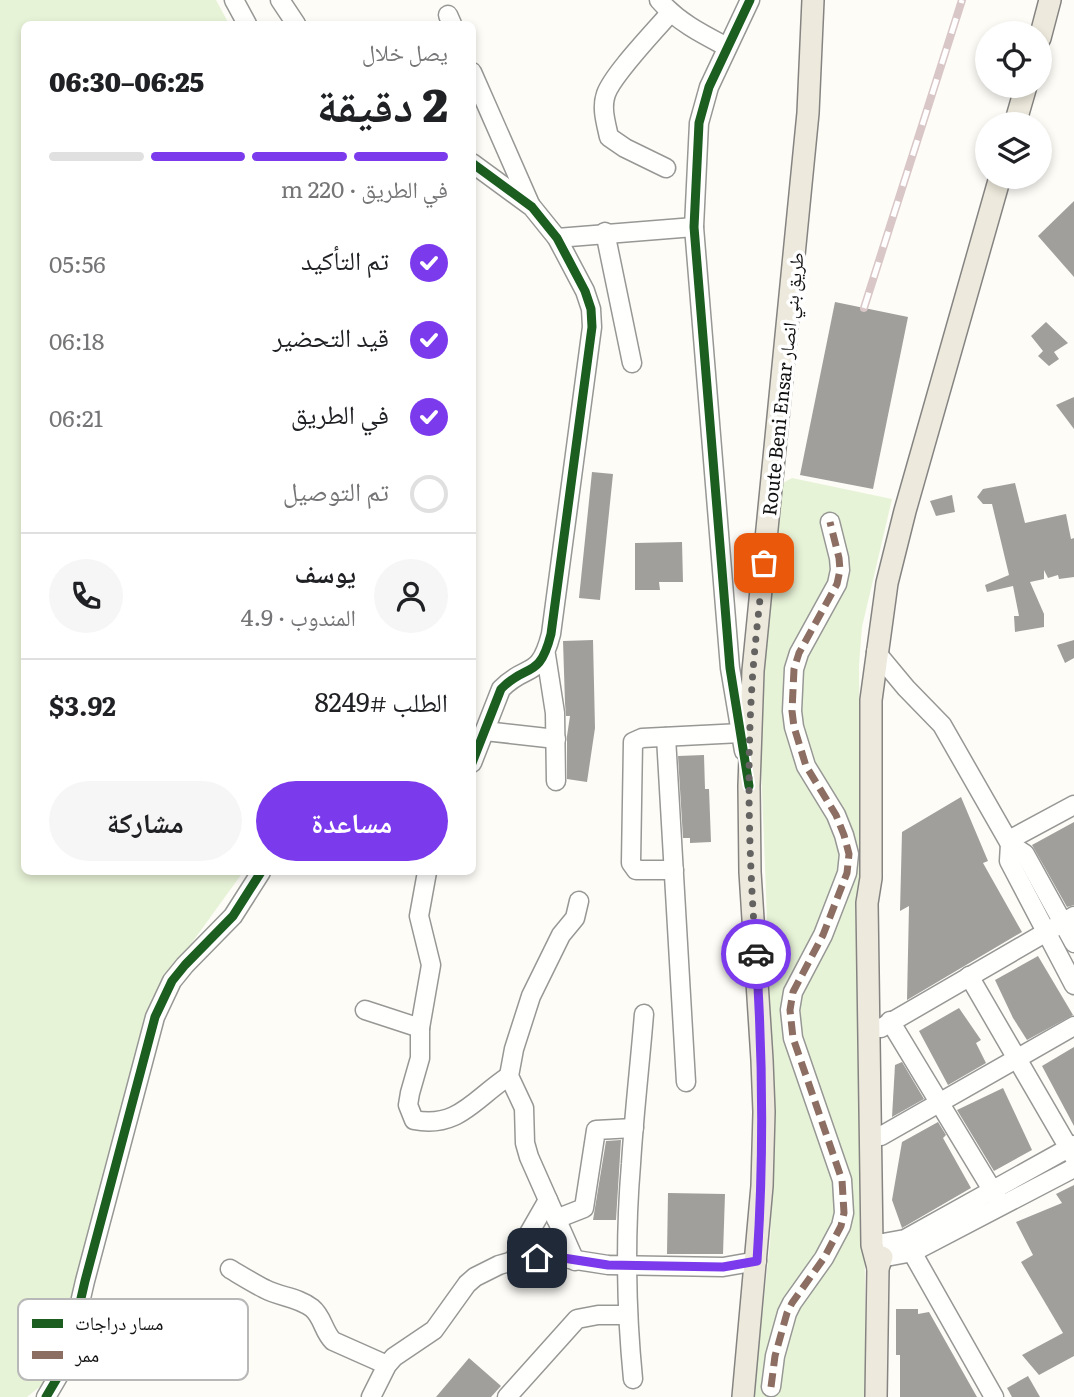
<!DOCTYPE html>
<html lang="ar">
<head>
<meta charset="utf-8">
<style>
  :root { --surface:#fff; --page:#f6f6f6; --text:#202124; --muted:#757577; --line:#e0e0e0; --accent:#7c3aed }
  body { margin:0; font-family:Literata,"Noto Naskh Arabic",serif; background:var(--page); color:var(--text); direction:rtl; height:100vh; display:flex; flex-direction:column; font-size:26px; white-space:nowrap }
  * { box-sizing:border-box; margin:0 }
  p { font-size:23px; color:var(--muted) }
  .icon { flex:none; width:38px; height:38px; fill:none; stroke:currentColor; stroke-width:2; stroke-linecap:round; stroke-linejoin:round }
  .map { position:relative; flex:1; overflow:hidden; direction:ltr }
  .sheet { position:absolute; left:21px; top:21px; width:455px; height:854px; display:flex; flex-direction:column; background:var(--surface); border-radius:10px; box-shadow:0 4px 10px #0003; direction:rtl }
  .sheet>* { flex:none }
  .tools { position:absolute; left:975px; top:21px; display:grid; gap:14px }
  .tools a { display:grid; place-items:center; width:77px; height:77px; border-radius:50%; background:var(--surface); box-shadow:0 4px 10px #0003; font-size:35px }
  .pin { position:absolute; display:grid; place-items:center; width:60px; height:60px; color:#fff; margin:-30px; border-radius:14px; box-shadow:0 4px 10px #0006 }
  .courier { position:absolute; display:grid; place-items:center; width:70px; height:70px; margin:-35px; border:5px solid #7c3aed; border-radius:50%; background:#fff; color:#222; box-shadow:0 2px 9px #0007 }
  .overview em { font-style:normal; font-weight:800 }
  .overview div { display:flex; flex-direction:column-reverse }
  .overview { display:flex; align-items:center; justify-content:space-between; height:119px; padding:0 28px }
  h1 { font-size:46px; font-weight:800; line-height:52px }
  .bar { display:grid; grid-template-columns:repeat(4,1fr); gap:10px 7px; align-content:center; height:84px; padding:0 28px }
  .bar i { height:9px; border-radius:5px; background:var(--line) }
  .bar .active { background:var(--accent) }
  .bar p { grid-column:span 4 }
  .line { display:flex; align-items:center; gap:18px; padding:0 28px; border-top:2px solid var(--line) }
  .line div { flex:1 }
  .round { display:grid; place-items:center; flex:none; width:74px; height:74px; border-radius:37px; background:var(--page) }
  ol { padding:0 28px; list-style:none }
  li { display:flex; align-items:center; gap:21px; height:77px }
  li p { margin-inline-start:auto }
  li .icon { padding:7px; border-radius:50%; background:var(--accent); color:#fff; stroke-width:4 }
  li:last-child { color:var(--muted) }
  li i { width:38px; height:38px; border:4px solid var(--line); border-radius:50% }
  .button { display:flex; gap:14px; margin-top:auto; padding:14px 28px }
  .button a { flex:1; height:80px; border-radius:42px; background:var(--accent); color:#fff; font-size:28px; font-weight:800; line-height:80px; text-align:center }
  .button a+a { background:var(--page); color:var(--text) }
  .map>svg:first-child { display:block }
  .green { fill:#e7f3d7 }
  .building { fill:#a19f9c }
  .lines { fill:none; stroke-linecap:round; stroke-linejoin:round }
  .minor-casing { stroke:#979795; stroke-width:21 }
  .major-casing { stroke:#858482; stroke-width:24 }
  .minor { stroke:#fffffe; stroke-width:18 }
  .major { stroke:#ede9dc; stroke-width:21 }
  .rail-casing { stroke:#d9c6c7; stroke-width:8 }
  .rail { stroke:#fff; stroke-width:5; stroke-dasharray:16; stroke-linecap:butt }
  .quiet { stroke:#8d6e63; stroke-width:7; stroke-dasharray:14 7; stroke-linecap:butt }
  .cycleway-casing { stroke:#fff; stroke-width:13 }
  .cycleway { stroke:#1b5e20; stroke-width:9 }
  .done { stroke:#646362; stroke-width:7; stroke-dasharray:0 12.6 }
  .route { stroke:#7c3aed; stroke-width:9 }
  .labels { text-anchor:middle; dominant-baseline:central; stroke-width:7; stroke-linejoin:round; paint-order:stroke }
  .street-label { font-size:19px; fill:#111; stroke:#fff }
  .key { fill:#fff; stroke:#b8b8b8; stroke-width:2 }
  .key-label { font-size:19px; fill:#111 }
</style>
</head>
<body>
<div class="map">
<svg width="1074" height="1397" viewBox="0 0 1074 1397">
  <rect width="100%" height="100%" fill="#fdfcf7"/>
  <g class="green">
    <path d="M0,0H216L229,24H24V872H243L152,998L90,1260L47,1381L27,1397H0Z"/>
    <path d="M792,478L892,499L862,627L859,665L866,1397H753L770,1243L775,1127L760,738L761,685L781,484Z"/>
  </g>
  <g class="building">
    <path d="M1074,201V277L1038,236Z"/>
    <path d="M835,302L908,317L873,489L800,475Z"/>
    <path d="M1046,322L1068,343L1054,352L1059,359L1049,366L1038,356L1043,351L1031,336Z"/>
    <path d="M1074,397V429L1056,405Z"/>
    <path d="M592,472L613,474L600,600L579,598Z"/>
    <path d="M1015,483L1025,523L1066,514L1071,539L1074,538V577L1059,579L1058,575L1048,578L1044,570V579L1030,582L1044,614V627L1015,632L1014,616H1019L1013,586L987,592L985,585L1009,575L992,504H983L977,497L983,489Z"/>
    <path d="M952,495L955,512L936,516L930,501Z"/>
    <path d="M682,542L683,582H659L660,590H635V543Z"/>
    <path d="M593,640L595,728L587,782L567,779V736L570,716H566L565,703L563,641Z"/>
    <path d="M1074,640V658L1065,663L1057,645Z"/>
    <path d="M704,755L705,789H709L711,842L690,843V838H683L678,756Z"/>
    <path d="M961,797L988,861L983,863L1022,932L907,1000L909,906L900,911L902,832Z"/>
    <path d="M1074,822V905L1067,907L1032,845Z"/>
    <path d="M1038,956L1073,1015L1027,1040L1013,1018L995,980Z"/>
    <path d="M959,1008L981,1040L976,1043L986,1063L948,1085L919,1031Z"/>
    <path d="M1074,1047V1126L1042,1066Z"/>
    <path d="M902,1062L924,1099L892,1117L895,1065Z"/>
    <path d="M1003,1088L1032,1150L994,1171L957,1110Z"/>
    <path d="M938,1122L946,1135L943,1138L971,1188L902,1228L892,1200L902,1142Z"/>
    <path d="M621,1140L616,1220H593L606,1141Z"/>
    <path d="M1074,1185V1356L1039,1375L1022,1355L1063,1333L1021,1262L1033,1255L1016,1222L1062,1203L1056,1194Z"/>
    <path d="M668,1193L725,1194L723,1254H667Z"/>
    <path d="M896,1309H918V1314L929,1312L977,1397H900V1355H896Z"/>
    <path d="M469,1358L501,1386L491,1397H436Z"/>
    <path d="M1028,1376L1040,1397H1012L1007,1388Z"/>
  </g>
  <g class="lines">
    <g class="minor-casing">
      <g id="minor">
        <path d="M234,0L247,24"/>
        <path d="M280,0L296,24"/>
        <path d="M659,0C678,22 702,34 727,47"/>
        <path d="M448,15L452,24"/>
        <path d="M472,72L530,204"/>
        <path d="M472,163L532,207L557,238L585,291L591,309L592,327L551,634C539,681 527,662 501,689L472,763"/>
        <path d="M666,168L625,148L609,137C606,123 601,108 606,94C613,74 655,31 670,13"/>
        <path d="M605,232L632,363"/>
        <path d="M557,238L694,227"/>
        <path d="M876,652L906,688L942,725L1010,844L1025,854L1074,943"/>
        <path d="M546,655L555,713L556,781"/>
        <path d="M485,731L556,739"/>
        <path d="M666,737L686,1082"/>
        <path d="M744,751L730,668L694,227L699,123L709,87L750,0"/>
        <path d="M1009,840L1074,805"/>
        <path d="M1010,844L1009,861L1074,985"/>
        <path d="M674,870H636L631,863L633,742L642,738L741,733"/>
        <path d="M427,872L419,916L431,965L420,1028V1058L410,1093L408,1105L414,1120C458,1129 475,1098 509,1076"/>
        <path d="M969,976L1074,1157"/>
        <path d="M365,1010L420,1028"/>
        <path d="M890,1021L997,1198"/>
        <path d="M881,1028L1074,916"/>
        <path d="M881,1136L1074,1026"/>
        <path d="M556,1219L584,1208L596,1130L634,1128"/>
        <path d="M872,1245L905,1239L1074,1145"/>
        <path d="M908,1245L994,1397"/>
        <path d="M875,1259L913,1252L1074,1168"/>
        <path d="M513,1261L548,1200"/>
        <path d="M575,1261L529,1157L525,1143L524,1108L509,1076L514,1049L531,996L561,935L575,918L579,901"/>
        <path d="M230,1269C242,1276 253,1283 265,1289C280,1297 298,1297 312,1308C323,1317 323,1331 333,1341L387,1365"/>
        <path d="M633,1379C626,1308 625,1236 631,1164C634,1114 640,1064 644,1014"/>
        <path d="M771,1387L775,1356L787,1313L792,1303L824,1258L841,1226L844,1213L842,1180L793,1038L790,1010L793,992L823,935L847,873L849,854L844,835L836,815L806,766L794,727L792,711L794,669L799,653L837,584L840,570L839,558L830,522"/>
        <path d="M46,1397L66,1363L85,1281L155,1017L172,981L185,965L233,916L261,872"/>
        <path d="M371,1397L387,1365L394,1357L434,1330L467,1284L475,1277L499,1265L513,1261L557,1257L608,1265L723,1267L757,1261"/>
        <path d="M507,1397L577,1319L598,1315H628"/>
      </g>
    </g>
    <g class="major-casing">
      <g id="major">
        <path d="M1040,38L1050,0"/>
        <path d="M1015,124L1026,86"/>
        <path d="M878,1268L872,1245L867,903L871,878V700L887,583L905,511L1000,177"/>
        <path d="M743,1397L762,1186L764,1112L762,1060L750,872L749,786L753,671L808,113L813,0"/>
        <path d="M876,1397L878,1268L882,1257"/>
      </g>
    </g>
    <use href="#minor" class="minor"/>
    <use href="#major" class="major"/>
    <g class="rail-casing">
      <path id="rail" d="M864,308L962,0"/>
    </g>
    <use href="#rail" class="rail"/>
    <path class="quiet" d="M771,1387L775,1356L787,1313L792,1303L824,1258L841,1226L844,1213L842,1180L793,1038L790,1010L793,992L823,935L847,873L849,854L844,835L836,815L806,766L794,727L792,711L794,669L799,653L837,584L840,570L839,558L830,522"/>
    <g class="cycleway-casing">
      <g id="cycleway">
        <path d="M472,163L532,207L557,238L585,291L591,309L592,327L551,634C539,681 527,662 501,689L472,763"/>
        <path d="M749,786L730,668L694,227L699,123L709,87L750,0"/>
        <path d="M46,1397L66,1363L85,1281L155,1017L172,981L185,965L233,916L261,872"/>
      </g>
    </g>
    <use href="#cycleway" class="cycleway"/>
  </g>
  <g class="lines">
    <path class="done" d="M756,954C749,860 746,765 753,670C756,634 760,599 764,563"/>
    <path class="route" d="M537,1258L557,1257L608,1265L723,1267L757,1261C764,1157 763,1058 756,954"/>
  </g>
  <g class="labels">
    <g class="street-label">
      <text transform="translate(782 384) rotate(-84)">Route Beni Ensar طريق بني انصار</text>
    </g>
  </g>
  <rect x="18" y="1299" width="230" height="81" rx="10" class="key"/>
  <rect x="32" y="1319" width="31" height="9" fill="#1b5e20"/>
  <rect x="32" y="1351" width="31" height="8" fill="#8d6e63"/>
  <g class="key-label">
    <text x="75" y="1330">مسار دراجات</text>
    <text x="75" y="1362">ممر</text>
  </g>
</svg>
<div class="tools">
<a><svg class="icon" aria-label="locate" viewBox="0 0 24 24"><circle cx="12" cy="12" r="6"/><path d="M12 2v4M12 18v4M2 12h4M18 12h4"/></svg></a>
<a><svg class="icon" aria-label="layers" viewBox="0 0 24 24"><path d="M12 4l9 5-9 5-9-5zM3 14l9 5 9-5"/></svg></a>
</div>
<div class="pin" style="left:764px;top:563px;background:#ea580c"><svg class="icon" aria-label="bag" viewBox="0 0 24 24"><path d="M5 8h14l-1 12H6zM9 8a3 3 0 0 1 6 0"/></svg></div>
<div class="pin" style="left:537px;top:1258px;background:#1f2937"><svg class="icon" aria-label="home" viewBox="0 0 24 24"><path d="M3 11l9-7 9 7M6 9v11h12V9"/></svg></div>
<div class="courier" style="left:756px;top:954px"><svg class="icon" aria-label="car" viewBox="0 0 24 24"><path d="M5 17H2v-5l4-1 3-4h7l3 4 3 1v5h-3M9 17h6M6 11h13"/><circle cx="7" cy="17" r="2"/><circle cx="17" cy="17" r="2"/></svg></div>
<section class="sheet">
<div class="overview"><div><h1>2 دقيقة</h1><p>يصل خلال</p></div><em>06:25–06:30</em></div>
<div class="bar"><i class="active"></i><i class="active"></i><i class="active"></i><i></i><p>في الطريق · 220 m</p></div>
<ol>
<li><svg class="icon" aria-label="check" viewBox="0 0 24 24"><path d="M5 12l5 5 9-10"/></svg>تم التأكيد<p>05:56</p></li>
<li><svg class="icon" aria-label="check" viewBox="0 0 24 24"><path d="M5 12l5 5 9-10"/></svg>قيد التحضير<p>06:18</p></li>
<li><svg class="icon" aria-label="check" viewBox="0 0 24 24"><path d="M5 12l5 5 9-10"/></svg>في الطريق<p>06:21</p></li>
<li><i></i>تم التوصيل</li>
</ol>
<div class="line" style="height:126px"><a class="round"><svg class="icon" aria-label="person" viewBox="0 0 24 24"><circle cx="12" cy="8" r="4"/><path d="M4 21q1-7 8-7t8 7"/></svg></a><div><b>يوسف</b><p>المندوب · 4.9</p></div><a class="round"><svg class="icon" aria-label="phone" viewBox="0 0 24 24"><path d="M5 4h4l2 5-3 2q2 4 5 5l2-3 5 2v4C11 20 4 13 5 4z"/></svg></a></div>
<div class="line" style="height:91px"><div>الطلب #8249</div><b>$3.92</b></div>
<div class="button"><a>مساعدة</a><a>مشاركة</a></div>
</section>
</div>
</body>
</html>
